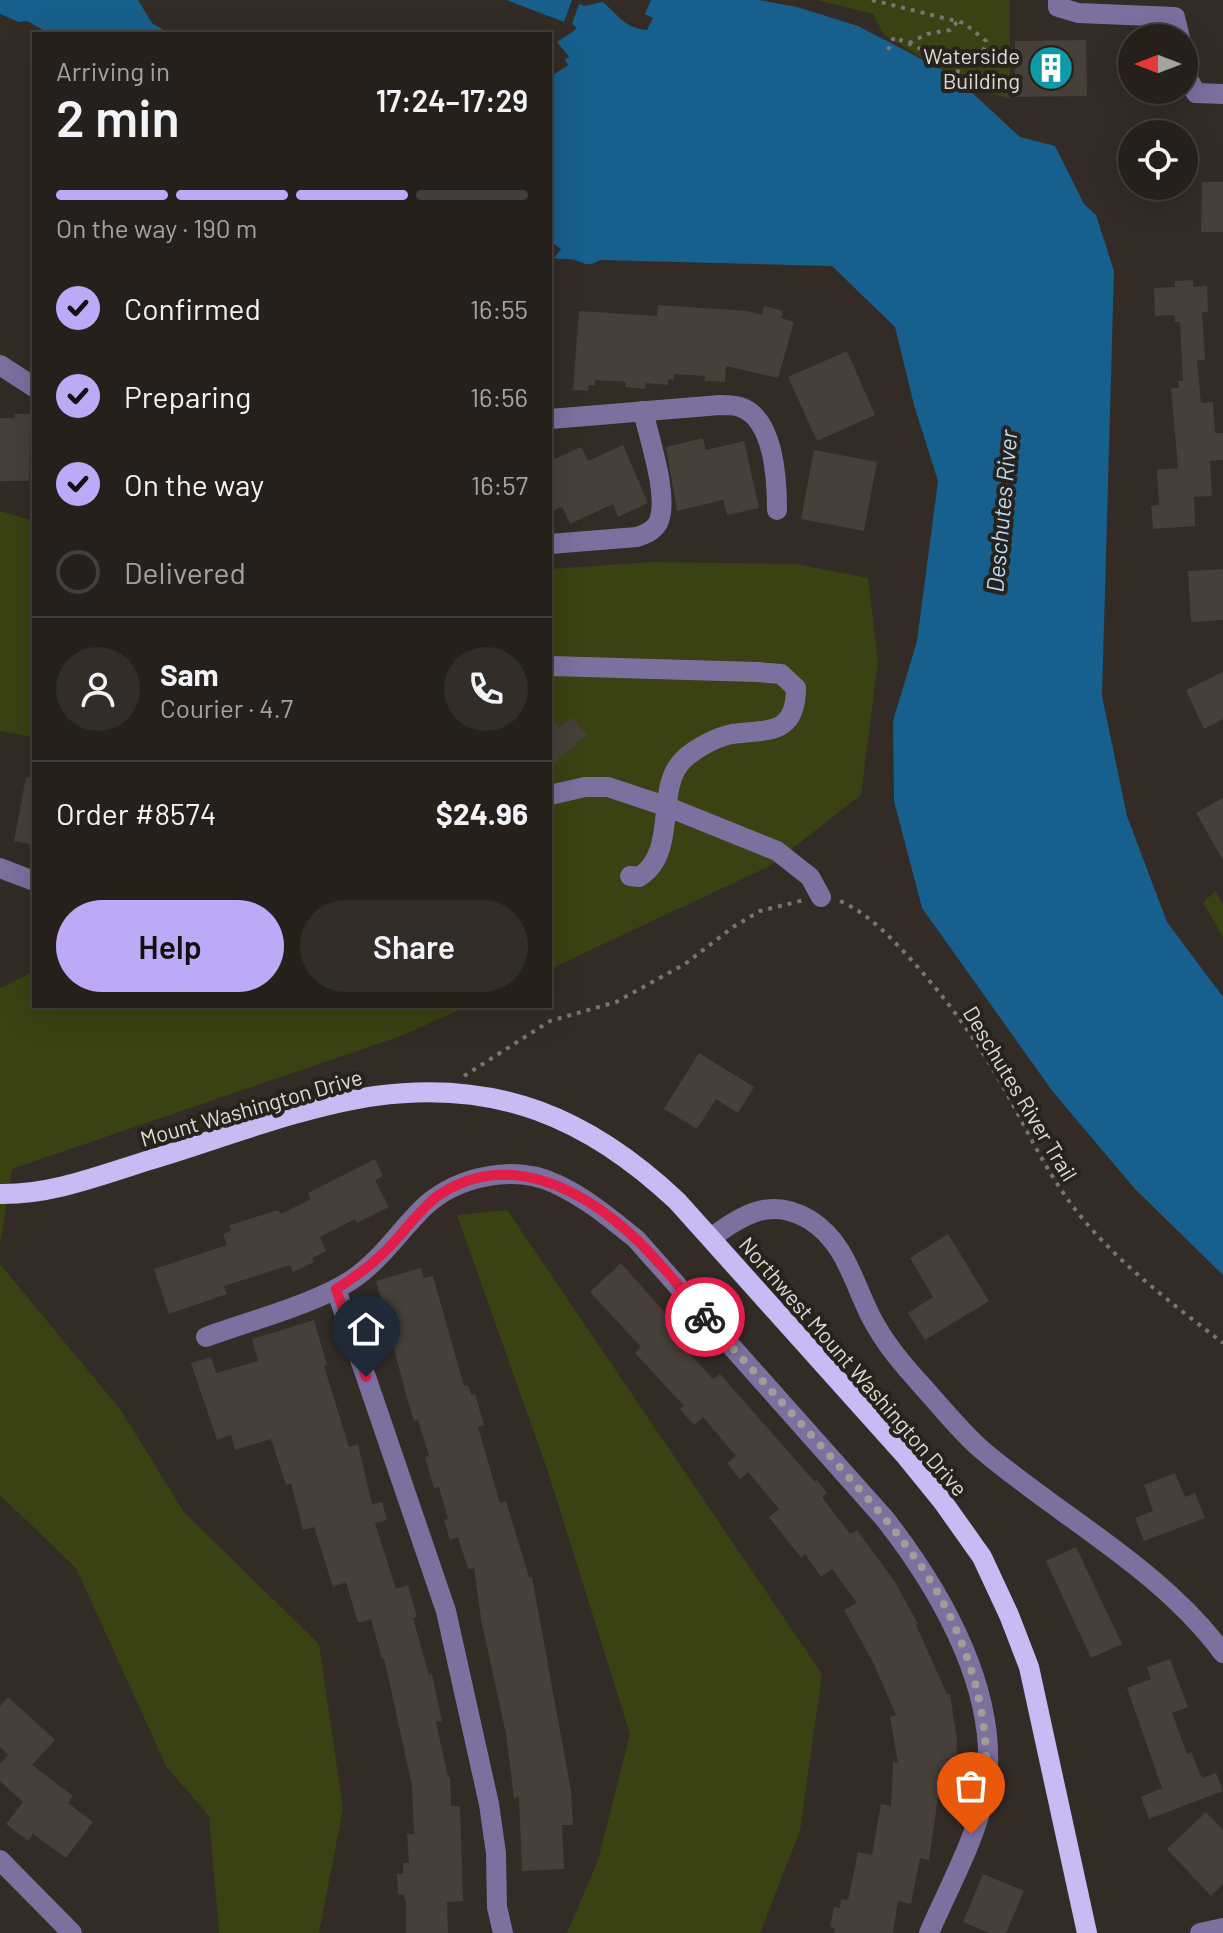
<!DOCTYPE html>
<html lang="en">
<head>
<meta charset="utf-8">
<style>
  :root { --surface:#26201c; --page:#322d29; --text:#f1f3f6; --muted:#a4a3a3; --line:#423e3b; --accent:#bcaaf6 }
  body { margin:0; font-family:Barlow,sans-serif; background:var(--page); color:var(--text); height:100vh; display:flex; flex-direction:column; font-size:30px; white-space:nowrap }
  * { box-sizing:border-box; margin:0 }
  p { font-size:26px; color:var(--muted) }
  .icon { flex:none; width:44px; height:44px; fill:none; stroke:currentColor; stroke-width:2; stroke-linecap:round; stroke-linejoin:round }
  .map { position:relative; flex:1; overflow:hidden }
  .side { position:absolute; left:32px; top:32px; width:520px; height:976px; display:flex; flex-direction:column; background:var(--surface); border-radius:0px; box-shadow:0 8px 32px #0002,0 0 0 2px var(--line) }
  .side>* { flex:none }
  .needle { width:52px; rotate:270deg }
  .buttons { position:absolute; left:1118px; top:24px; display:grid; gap:16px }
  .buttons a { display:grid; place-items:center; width:80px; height:80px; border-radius:50%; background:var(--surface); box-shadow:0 8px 32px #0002,0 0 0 2px var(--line); font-size:40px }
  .pin { position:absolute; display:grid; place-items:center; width:68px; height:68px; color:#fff; margin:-82px -34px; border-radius:50% 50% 50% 0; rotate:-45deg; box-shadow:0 0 8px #0007 }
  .pin .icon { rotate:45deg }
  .courier { position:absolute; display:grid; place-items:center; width:80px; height:80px; margin:-40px; border:6px solid #e11d48; border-radius:50%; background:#fff; color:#222; box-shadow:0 2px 10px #0007 }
  .headline em { font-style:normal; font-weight:600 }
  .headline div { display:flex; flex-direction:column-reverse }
  .headline { display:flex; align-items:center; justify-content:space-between; height:136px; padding:0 24px }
  h1 { font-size:52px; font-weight:600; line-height:60px }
  .bar { display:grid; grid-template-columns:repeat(4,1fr); gap:12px 8px; align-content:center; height:96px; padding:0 24px }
  .bar i { height:10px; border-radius:6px; background:var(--line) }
  .bar .selected { background:var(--accent) }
  .bar p { grid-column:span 4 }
  .line { display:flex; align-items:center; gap:20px; padding:0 24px; border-top:2px solid var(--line) }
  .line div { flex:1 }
  .round { display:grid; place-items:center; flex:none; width:84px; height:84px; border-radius:42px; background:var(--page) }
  ol { padding:0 24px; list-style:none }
  li { display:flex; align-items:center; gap:24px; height:88px }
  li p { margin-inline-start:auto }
  li .icon { padding:8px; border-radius:50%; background:var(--accent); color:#111; stroke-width:4 }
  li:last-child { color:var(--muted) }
  li i { width:44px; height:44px; border:4px solid var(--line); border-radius:50% }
  .cta { display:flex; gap:16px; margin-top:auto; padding:16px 24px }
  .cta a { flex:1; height:92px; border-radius:48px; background:var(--accent); color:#111; font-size:32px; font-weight:600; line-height:92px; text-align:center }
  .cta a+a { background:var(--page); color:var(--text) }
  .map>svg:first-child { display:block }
  .green { fill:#3a4112 }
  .water { fill:#175f8c }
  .building { fill:#463f3a }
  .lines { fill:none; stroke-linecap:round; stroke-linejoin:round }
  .path { stroke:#797470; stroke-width:4; stroke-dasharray:4 6; stroke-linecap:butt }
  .minor { stroke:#7b709e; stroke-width:20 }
  .major { stroke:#c8baf3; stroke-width:20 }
  .done { stroke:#a29d99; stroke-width:8; stroke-dasharray:0 14.4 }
  .route { stroke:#e11d48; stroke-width:10 }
  .labels { text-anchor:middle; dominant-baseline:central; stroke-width:8; stroke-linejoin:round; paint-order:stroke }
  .poi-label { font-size:22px; fill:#dedad7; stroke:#28221d; text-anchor:end }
  .street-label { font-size:22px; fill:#dedad7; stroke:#28221d }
  .water-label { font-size:24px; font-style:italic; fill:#b9daf6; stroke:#28221d }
</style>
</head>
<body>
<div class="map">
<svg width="1223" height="1933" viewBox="0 0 1223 1933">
  <rect width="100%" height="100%" fill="#322b26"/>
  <g class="green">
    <path d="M817,0H1010V99L971,87L884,35L873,14Z"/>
    <path d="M0,511L34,521V737L0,731Z"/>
    <path d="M651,562L796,564L868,578L878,661L861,795L770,866L550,969V569Z"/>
    <path d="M1215,891L1223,904V937L1203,903Z"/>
    <path d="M34,971V1006H468L401,1036L12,1169L0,1244V988Z"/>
    <path d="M507,1210L822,1674L800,1831L760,1933H567L598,1860L630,1734L548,1472L457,1215Z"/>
    <path d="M0,1264L120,1409L184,1512L319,1644L343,1809L319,1933H219L209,1816L166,1766L76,1568L0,1495Z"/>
  </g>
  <g class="water">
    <path d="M0,0H138L152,23L170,34H50L27,21L19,22L0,14Z"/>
    <path d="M507,0H572L564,22Z"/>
    <path d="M651,0H759L797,7L858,26L954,76L1020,137L1055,146L1084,204L1096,215L1114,271L1102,696L1127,816L1167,922L1223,997V1275L1135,1189L1053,1092L922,908L894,801L893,721L917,641L938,481L914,405L895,327L832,266L600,260C588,267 586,264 575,260C569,258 560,260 554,258L561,249L550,241V77L568,65L565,60L569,57L557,42L575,30L576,27L572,24L579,4L584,6L603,2C619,16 625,28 647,30L653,18L645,14Z"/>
  </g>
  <g class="building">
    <path d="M1086,40L1087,96L1015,97V41Z"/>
    <path d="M1202,182H1223V232H1201Z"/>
    <path d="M1193,280V287L1207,286L1208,312H1202L1205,360H1197L1201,403L1213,402L1215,433H1223V460L1210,461L1212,496L1194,497L1195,526L1153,529L1151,506L1159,505L1157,470L1178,468L1171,388H1179L1178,381H1183L1180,322H1175L1174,315L1155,316L1154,288L1175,287V281Z"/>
    <path d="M658,305L748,311L762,315L764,306L783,311L781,318L794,322L778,378L726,366L725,382L704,381L705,376L674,374V380L668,379V385L646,383L645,389L625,387L626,382L595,380V386L589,385L588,391L573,390L579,311L657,316Z"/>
    <path d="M847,351L875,415L817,441L788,377Z"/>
    <path d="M15,414H30L29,481H0V418H15Z"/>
    <path d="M703,438L706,450L744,441L759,508L727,515L723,500L677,511L666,447Z"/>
    <path d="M623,445L648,503L618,517L613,504L570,524L562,507L550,512V461L581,447L588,461Z"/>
    <path d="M814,450L877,462L864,531L801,519Z"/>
    <path d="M1223,569V620L1191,622L1188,571Z"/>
    <path d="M1223,672V719L1204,729L1186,690Z"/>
    <path d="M550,717L559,728L571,717L587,735L550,767Z"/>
    <path d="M26,777L34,778V845L14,841Z"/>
    <path d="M1223,798V860L1196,813Z"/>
    <path d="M699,1053L754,1087L738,1113L716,1099L697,1129L664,1109Z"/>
    <path d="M375,1159L383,1176L375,1180L389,1207L357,1223L355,1219L320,1237L326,1251L312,1258L314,1262L293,1272L290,1265L224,1286L227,1294L169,1314L154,1269L227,1245L223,1234L231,1231L230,1225L278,1210L281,1214L311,1199L308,1193Z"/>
    <path d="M948,1234L989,1301L925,1340L908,1313L933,1297L910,1258Z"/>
    <path d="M621,1263L695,1347L689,1353L713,1379L720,1374L815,1482L817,1480L827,1493L822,1497L850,1534L857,1530L895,1582L918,1624L916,1625L947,1694H950L957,1740L954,1798L938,1797L929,1860L920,1858L911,1904L898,1901L893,1933H834L835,1928L830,1927L834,1907L840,1908L841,1899L848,1900L858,1852L872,1855L881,1804L891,1806L893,1762L898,1763L890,1717L896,1715L873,1662L844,1610L857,1603L832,1569L821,1577L805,1554L801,1558L769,1517L779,1509L748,1472L740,1479L727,1463L736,1456L703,1417L694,1425L680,1409L684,1406L635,1353L641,1347L590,1292Z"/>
    <path d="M421,1268L424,1278L433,1276L464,1386L468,1385L471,1395L475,1394L484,1425L478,1427L500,1503L506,1501L529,1577H532L571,1791L573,1825H562L564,1869L522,1871L519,1797L514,1798L506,1734L481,1619L474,1568L468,1569L458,1537L450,1540L444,1520L448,1519L439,1487L434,1488L425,1457L429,1456L418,1420L414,1421L407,1398L376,1281Z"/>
    <path d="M314,1320L327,1365L324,1366L349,1447L358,1444L372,1504L382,1502L387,1520L375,1523L396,1589L408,1585L417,1617L413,1618L429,1675L432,1674L442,1721L436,1722L448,1777H450L451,1806H460L463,1901L447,1902L448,1933H406V1904L404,1894L398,1895L397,1874H403V1863H409L407,1834H414L412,1785L384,1658L382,1659L371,1619L358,1623L346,1582L333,1587L314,1527L303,1530L291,1483L286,1485L271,1439L235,1450L231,1435L217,1440L191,1363L211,1357L216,1373L258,1361L252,1339Z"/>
    <path d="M1175,1473L1185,1497L1195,1493L1205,1518L1144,1541L1135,1518L1153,1511L1144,1485Z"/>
    <path d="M1076,1547L1122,1644L1091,1658L1046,1561Z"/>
    <path d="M1170,1659L1188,1707L1172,1713L1187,1754L1191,1752L1202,1778L1216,1773L1223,1791L1149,1819L1141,1797L1162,1788L1127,1688L1151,1679L1147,1667Z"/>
    <path d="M8,1697L55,1740L32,1765L73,1796L68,1803L93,1822L66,1858L33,1834L28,1841L6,1824L23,1802L0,1781V1764L8,1755L0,1747V1706Z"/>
    <path d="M1206,1812L1223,1830V1884L1211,1896L1167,1849Z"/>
    <path d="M983,1874L1024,1891L1006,1933H989L963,1922Z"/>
  </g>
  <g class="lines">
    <g class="path">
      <path d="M872,0L964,23L986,41C981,81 917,47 894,37L887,52"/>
      <path d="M909,43L927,34L950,30L958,21"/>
      <path d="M955,83L961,60"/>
      <path d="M840,901C867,913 886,933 906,954C939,990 969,1029 994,1071C1017,1109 1035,1151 1060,1188C1101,1251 1165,1298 1223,1343"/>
      <path d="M464,1076L550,1021L616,1002L685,964L733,927L760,911L804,900"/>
    </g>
    <g class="minor">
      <path d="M1058,0V7L1078,13L1175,17L1180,38"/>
      <path d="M1184,72L1196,93L1223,94"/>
      <path d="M0,365L34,387"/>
      <path d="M550,419L720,405C726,405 734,405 740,407C774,418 777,479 777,510"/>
      <path d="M550,544L637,537C646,534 653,531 658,523C670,499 649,438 643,411"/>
      <path d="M550,666L757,672L781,674L796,688C796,737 765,729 732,734C716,737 694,749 683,760C654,789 679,852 639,877L630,876"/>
      <path d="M550,795L585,787H608L668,807L777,851L810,877L821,897"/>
      <path d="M0,868L34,881"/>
      <path d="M711,1238C742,1215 771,1196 810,1220C845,1242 853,1281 870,1315C884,1343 904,1366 924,1388C943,1409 961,1432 982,1450C1062,1518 1160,1568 1223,1653"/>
      <path d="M336,1289L446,1611L489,1804L496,1853L497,1907L503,1933"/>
      <path d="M206,1337C249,1321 316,1304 353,1279C382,1259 400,1230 425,1206C458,1176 515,1164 556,1184C585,1197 611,1219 636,1239L885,1519C942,1592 1005,1700 984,1798C974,1842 947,1891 929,1933"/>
      <path d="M0,1860L72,1933"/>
      <path d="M1200,1933L1223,1928"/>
    </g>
    <path class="major" d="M0,1194C52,1195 104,1174 153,1159C222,1138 304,1106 375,1096C497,1079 589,1118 677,1201L904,1454L943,1502L982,1557L1009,1615L1029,1667L1087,1933"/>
  </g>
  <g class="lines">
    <path class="done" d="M705,1317C747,1364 789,1410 831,1457C859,1489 888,1520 913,1555C961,1619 995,1713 984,1794C982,1807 976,1821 971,1834"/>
    <path class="route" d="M366,1377L336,1289C357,1276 376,1262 393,1243C408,1227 421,1208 439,1195C508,1149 583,1189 636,1239C661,1263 683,1291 705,1317"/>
  </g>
  <defs>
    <g id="building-disc" transform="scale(2.3)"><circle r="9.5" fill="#0f9aa8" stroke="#28221d"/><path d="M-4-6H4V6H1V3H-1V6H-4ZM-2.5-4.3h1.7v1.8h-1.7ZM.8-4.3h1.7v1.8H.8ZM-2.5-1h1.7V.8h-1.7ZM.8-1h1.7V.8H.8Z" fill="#fff"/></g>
  </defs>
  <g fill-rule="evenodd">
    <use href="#building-disc" x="1051" y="68"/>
  </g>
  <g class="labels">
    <g class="poi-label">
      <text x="1020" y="55">Waterside<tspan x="1020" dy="25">Building</tspan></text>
    </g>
    <g class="street-label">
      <text transform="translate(1021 1093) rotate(59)">Deschutes River Trail</text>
      <text transform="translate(251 1107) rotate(-16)">Mount Washington Drive</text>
      <text transform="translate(854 1366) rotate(49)">Northwest Mount Washington Drive</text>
    </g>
    <g class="water-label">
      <text transform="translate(1001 511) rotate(-85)">Deschutes River</text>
    </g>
  </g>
</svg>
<div class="buttons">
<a><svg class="needle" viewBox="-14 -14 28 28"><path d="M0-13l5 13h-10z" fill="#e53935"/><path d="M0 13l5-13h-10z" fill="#a4a3a3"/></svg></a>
<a><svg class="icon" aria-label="locate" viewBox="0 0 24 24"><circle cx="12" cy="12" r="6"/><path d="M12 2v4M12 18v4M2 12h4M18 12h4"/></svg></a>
</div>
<div class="pin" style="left:971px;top:1834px;background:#ea580c"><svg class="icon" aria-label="bag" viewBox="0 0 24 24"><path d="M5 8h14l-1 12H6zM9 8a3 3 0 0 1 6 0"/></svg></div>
<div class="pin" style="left:366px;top:1377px;background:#1f2937"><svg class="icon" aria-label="home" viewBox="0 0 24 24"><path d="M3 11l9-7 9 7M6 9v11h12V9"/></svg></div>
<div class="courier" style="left:705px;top:1317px"><svg class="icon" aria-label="bike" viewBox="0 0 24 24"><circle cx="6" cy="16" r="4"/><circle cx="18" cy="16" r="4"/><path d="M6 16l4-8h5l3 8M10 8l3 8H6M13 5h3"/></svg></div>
<section class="side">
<div class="headline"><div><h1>2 min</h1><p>Arriving in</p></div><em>17:24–17:29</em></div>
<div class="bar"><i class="selected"></i><i class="selected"></i><i class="selected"></i><i></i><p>On the way · 190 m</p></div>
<ol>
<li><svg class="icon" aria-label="check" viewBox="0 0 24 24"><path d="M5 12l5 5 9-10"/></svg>Confirmed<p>16:55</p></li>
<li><svg class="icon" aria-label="check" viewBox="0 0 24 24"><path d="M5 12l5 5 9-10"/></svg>Preparing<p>16:56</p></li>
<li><svg class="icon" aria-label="check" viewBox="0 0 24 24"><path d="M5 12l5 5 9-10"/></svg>On the way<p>16:57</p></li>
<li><i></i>Delivered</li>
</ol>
<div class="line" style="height:144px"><a class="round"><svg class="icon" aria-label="person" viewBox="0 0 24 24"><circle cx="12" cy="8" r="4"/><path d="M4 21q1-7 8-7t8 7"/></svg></a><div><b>Sam</b><p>Courier · 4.7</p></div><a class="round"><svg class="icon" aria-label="phone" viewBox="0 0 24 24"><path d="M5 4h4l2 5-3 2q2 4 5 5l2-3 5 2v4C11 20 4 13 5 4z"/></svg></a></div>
<div class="line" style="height:104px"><div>Order #8574</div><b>$24.96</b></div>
<div class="cta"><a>Help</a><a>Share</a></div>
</section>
</div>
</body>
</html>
